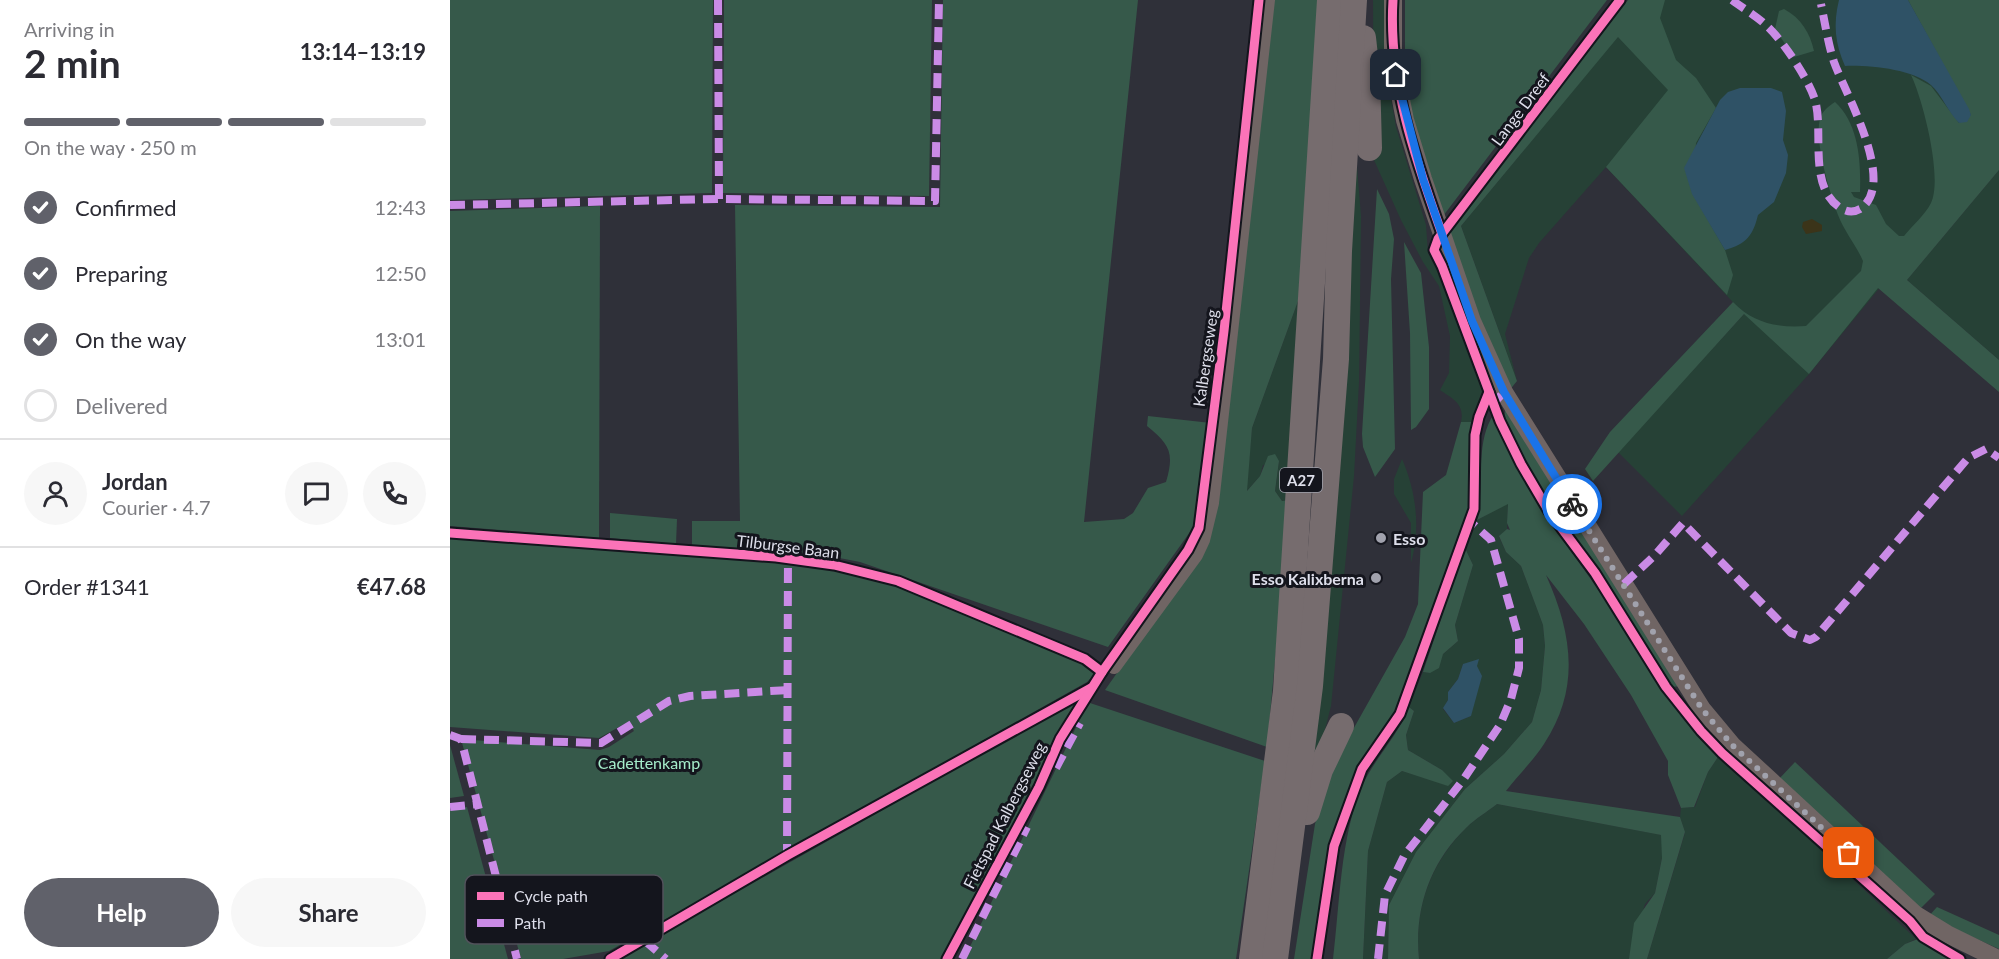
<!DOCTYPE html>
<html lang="en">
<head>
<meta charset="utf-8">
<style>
  :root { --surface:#fff; --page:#f7f7f7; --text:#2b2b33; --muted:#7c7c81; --line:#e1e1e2; --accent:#60616a }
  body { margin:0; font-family:Lato,sans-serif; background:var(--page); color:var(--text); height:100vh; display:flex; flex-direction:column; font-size:22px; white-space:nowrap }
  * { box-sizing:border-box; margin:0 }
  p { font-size:20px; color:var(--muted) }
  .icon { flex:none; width:33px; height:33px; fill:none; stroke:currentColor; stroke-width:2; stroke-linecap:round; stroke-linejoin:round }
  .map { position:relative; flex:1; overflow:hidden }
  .sheet { display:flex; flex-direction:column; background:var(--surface); width:450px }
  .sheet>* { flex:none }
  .pin { position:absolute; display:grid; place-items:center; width:51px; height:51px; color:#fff; margin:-26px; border-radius:12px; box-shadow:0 3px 9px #0006 }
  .courier { position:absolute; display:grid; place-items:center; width:60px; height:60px; margin:-30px; border:4px solid #1a73e8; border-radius:50%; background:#fff; color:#222; box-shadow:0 2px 8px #0007 }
  .overview em { font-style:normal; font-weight:700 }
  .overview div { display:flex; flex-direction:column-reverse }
  .overview { display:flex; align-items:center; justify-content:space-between; height:102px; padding:0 24px }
  h1 { font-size:39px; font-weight:700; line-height:45px }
  .bar { display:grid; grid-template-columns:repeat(4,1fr); gap:9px 6px; align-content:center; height:72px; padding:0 24px }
  .bar i { height:8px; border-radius:4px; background:var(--line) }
  .bar .active { background:var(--accent) }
  .bar p { grid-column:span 4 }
  .line { display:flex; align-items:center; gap:15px; padding:0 24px; border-top:2px solid var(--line) }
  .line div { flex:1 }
  .round { display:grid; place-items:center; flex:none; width:63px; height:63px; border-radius:32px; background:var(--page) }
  ol { padding:0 24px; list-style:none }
  li { display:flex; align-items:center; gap:18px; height:66px }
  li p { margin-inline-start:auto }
  li .icon { padding:6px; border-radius:50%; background:var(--accent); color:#fff; stroke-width:4 }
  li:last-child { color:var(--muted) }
  li i { width:33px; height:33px; border:3px solid var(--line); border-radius:50% }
  .button { display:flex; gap:12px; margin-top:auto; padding:12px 24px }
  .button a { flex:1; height:69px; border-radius:36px; background:var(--accent); color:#fff; font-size:24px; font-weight:700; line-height:69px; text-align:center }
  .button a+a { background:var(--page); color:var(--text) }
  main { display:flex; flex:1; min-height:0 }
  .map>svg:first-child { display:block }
  .green { fill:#264136; fill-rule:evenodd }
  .forest { fill:#36594a }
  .sand { fill:#3b3419 }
  .water { fill:#2f5266 }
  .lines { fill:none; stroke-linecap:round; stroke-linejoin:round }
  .minor { stroke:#706564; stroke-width:14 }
  .tertiary { stroke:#706564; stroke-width:18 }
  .motorway { stroke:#766c6e; stroke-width:26 }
  .quiet { stroke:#ca8be6; stroke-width:8; stroke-dasharray:15 8; stroke-linecap:butt }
  .cycleway-casing { stroke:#14151d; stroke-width:13 }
  .cycleway { stroke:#fb73b8; stroke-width:9 }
  .done { stroke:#a1a2ad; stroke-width:6; stroke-dasharray:0 10.8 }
  .route { stroke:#1a73e8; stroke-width:8 }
  .poi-dot { fill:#a1a2ad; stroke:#14151d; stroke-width:2 }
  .labels { text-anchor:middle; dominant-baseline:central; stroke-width:6; stroke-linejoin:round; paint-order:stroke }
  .shield { fill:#14151d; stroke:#a1a2ad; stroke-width:1.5 }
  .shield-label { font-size:15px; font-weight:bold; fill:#dedfeb }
  .street-label { font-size:16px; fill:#dedfeb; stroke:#14151d }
  .poi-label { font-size:16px; font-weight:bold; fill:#dedfeb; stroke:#14151d; text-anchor:start }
  .park-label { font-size:16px; fill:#a5edca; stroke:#14151d }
  .key { fill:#14151d; stroke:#51525b; stroke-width:1.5 }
  .key-label { font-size:16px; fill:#dedfeb }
</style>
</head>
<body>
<main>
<section class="sheet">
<div class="overview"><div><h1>2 min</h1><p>Arriving in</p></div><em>13:14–13:19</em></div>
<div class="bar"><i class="active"></i><i class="active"></i><i class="active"></i><i></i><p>On the way · 250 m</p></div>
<ol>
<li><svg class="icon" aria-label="check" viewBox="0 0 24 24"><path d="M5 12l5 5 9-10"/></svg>Confirmed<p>12:43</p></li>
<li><svg class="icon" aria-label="check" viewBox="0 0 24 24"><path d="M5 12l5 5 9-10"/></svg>Preparing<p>12:50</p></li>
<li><svg class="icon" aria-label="check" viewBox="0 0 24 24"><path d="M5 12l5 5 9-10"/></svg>On the way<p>13:01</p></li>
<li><i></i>Delivered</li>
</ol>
<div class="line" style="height:108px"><a class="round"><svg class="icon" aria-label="person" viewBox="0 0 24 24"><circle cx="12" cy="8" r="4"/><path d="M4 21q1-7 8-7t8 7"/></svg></a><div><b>Jordan</b><p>Courier · 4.7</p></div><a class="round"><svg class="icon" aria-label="chat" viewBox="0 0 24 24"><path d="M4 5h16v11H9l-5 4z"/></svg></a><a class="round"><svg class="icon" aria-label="phone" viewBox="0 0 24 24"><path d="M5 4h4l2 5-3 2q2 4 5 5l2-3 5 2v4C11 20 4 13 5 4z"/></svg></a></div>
<div class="line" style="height:78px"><div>Order #1341</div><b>€47.68</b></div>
<div class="button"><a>Help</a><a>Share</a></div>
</section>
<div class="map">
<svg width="1549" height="959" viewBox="0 0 1549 959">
  <rect width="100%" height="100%" fill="#2f3039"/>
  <g class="green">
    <path d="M923,0H937L940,93L946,127L976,225L978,253L998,289L1036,394L1026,422H1011C1015,404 1003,399 990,390L999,373L1000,336L989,286L973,262L951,220L924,160Z"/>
    <path d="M1178,0H1467L1549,142L1359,374L1232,516L1168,452L1294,314L1156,167L1089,243L1079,258L1055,334L1067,381L1011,226L1167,37L1157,26Z"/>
    <path d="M906,154L911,216L909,382L904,476L881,706L859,792Z"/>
    <path d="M1549,170V360L1457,280Z"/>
    <path d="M852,290L840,500L832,501L825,491L829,461L813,465L810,476L796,492L802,428Z"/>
    <path d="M952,459C966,491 971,528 961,563V523L944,494V479Z"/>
    <path d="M1058,503L1057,529L1049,537L1056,552L1071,566L1093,625L1095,646L1091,690L1082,722L1054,754L1015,789L966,852L939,905L938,959H913L918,851L937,782L952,771L998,785L992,770L958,750L956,735L964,711L959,707L973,672L980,673L993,654L1008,641L1005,625L1023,565L1015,548L1027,520ZM1013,664L1021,716L1004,723L993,709L998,700V692L1008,679Z"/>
    <path d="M1270,754L1466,939L1455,944L1437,959H1197L1235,833L1230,817L1231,808L1245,807L1258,772Z"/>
    <path d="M1047,804L1212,835V858L1205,893L1195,904L1179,959H969C964,909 980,863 1017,827C1025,819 1037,812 1047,804Z"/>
  </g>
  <g class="forest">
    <path d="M0,0H263L262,193L0,200Z"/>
    <path d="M274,0H482L479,196L273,193Z"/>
    <path d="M493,0H688L634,522L674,519L683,513L698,488L716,482C725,452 719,444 697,426L698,416L761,423L752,505L745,525L658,647L410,562L374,555L242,545V521H290L285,205L490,207Z"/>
    <path d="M822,0H871L852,290L802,428L797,491L810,476L818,456L825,454L829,461L825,491L832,501L840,500L817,747L655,690L749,556Z"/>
    <path d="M955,0H1157L990,220L966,136L955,77Z"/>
    <path d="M1178,0H1215L1210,18L1226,60L1246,78L1266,108L1246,143L1243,194L1275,250L1283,275L1277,295L1156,167L1218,90L1168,37L1011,226L1067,381L1058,392L997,232Z"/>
    <path d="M1458,0H1549V170L1457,280L1549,360V392L1428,288L1359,374L1294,314L1143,481L1135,469L1160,432L1283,302C1303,323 1327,328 1356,326L1411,271L1413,261C1406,245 1394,231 1388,215C1380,193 1364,142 1370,119C1372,111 1379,106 1385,102C1409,124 1411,162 1410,192H1401L1404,197L1426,205L1436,224L1449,236H1454C1462,226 1475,215 1481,203C1493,178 1473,100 1461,75L1481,86L1509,123L1521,115Z"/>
    <path d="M1334,9C1351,18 1360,33 1364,51L1344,57L1325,29L1329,11Z"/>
    <path d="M927,189L939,214L944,239L941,279L945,449L925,477L913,447L912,434Z"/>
    <path d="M150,206L149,538L0,526V211Z"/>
    <path d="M954,242L971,273L979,347V409L966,427L961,430L960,333Z"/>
    <path d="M1056,405L1232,686L1221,687L1144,566L1101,510L1089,484L1063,444L1054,419Z"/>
    <path d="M1044,414C1062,477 1119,546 1156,601C1176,629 1193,660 1213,689C1230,713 1250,733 1270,754L1258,772L1244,807L1231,808L1218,775V761L1181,695L1134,624L1096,575C1122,633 1131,688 1094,744C1083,761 1068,775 1056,791L1230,817L1235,832L1197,959H1179L1184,923L1205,893L1212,858L1211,835L1047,804C1037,812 1025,819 1017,827C980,862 964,909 969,959H938L939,905L966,852L1015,789L1054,754L1082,722L1091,690L1095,646L1093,625L1071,566L1056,552L1049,536L1057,529L1060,530L1057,523L1058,504L1027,520C1035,487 1024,443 1044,414Z"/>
    <path d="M1011,422H1026L1019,515L1014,532L989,598L952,709L907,781L899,800L890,839L873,959H844L865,824L876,787L896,742L955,637L968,604L973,492L996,475Z"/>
    <path d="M160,513L227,519L226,544L160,538Z"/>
    <path d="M0,538L310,560L372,566L407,573L576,630L648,671L637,682L159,951L113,959H71L11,739L150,750L159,747L184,731L178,722L149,738L0,727Z"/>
    <path d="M1015,548L1023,565L1005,625L1008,641L993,654L989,668L980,673L973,672Z"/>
    <path d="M626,701L494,959H168Z"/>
    <path d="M640,703L815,761L786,959H514L630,719Z"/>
    <path d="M959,707L964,711L956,735L958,750L992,770L1003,781L998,786L952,771L937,782L918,851L913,959H883C890,903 890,839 912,786C925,758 948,736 959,707Z"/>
    <path d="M0,745L14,796L0,798Z"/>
    <path d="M1345,762L1485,894L1469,910L1327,781Z"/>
    <path d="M17,807L58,959H0V810Z"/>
    <path d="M1487,907L1549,935V949L1478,917Z"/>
    <path d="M1473,937L1507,959H1437L1455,944Z"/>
  </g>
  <path class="sand" d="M1362,219L1372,225V231L1356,234L1352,227L1353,222Z"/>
  <g class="water">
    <path d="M1389,0H1458L1519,109L1521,115L1517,122L1509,123C1498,112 1492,95 1481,85C1462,69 1419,65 1395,66C1385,44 1383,24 1389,0Z"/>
    <path d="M1290,88H1321L1332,92L1336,111L1333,140L1338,155L1336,173L1324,202L1308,215C1303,235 1297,244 1275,250L1242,194L1234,168L1270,100L1278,92Z"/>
    <path d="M1029,659L1027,666L1032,676L1021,716L1004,723L993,708L998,700V692L1008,679L1013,664Z"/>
  </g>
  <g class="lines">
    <path class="minor" d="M664,667L746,555L753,540L762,503L818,0"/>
    <path class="tertiary" d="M943,0V60L955,120L973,179L1022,321L1054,392L1252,709L1282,745L1466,915L1497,934L1548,959"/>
    <g class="motorway">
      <path d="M913,38L917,74L919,148"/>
      <path d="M857,812L870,770L891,726"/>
      <path d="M802,959L836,691L880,0"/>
      <path d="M825,959L860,686L886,359L889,251L904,0"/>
    </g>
    <g class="quiet">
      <path d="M268,0L269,199"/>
      <path d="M1282,0C1294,9 1308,17 1318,27C1333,41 1359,80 1365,100C1374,132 1358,185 1389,207C1396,212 1403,213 1410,209C1448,184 1395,93 1384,62C1378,43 1375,23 1371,4"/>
      <path d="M0,205L269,199L485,201L489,0"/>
      <path d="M1041,406L1054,392"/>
      <path d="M1174,584L1204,556L1233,523L1341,633L1360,640L1366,637L1518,458L1536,449L1549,458"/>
      <path d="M0,735L11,739L67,959"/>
      <path d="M11,739L151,743L219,701L240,696L338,690"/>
      <path d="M606,768L630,723"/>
      <path d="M0,807L29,804"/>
      <path d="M337,859L338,553"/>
      <path d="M195,941L216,959"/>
      <path d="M512,959L577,827"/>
      <path d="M928,959L935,895L954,856L1013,780L1050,725L1061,699L1069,668V639L1041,540L1023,524"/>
    </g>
    <g class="cycleway-casing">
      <g id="cycleway">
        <path d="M943,0C938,82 965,158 992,234"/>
        <path d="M1170,0L988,239L984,250L992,266L1050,421L1071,464L1098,510L1145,573L1216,687L1251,731L1272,753L1460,921L1473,937L1510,959"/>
        <path d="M0,533L326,557L384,565L448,581L635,659L652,672"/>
        <path d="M160,959L338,855L641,688"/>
        <path d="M497,959L589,787L610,739L652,672L738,550L749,528L774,331L809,0"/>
        <path d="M867,959L884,846L912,769L950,714L1024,509L1025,435L1029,417L1039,392"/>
      </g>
    </g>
    <use href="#cycleway" class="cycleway"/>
  </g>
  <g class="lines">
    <path class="done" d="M1122,504L1252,709L1282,745L1399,853"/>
    <path class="route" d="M946,75L973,179L1022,321L1054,392L1122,504"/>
  </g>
  <g class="poi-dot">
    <circle cx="931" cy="538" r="6"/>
    <circle cx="926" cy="578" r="6"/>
  </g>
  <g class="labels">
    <rect class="shield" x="830" y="468" width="42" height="24" rx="4.5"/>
    <g class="shield-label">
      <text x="851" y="480">A27</text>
    </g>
    <g class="street-label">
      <text transform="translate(1070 109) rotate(-53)">Lange Dreef</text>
      <text transform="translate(755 358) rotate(-82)">Kalbergseweg</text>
      <text transform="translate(338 546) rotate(7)">Tilburgse Baan</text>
      <text transform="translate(554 815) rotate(-63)">Fietspad Kalbergseweg</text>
    </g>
    <g class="poi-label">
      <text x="943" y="538">Esso</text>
      <text x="914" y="578" text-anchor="end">Esso Kalixberna</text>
    </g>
    <g class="park-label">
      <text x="199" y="762">Cadettenkamp</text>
    </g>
  </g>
  <rect x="15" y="875" width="198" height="69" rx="9" class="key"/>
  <rect x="27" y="892" width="27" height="8" fill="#fb73b8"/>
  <rect x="27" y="919" width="27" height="8" fill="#ca8be6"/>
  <g class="key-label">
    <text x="64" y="902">Cycle path</text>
    <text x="64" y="929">Path</text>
  </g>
</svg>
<div class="pin" style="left:1399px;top:853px;background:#ea580c"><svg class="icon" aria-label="bag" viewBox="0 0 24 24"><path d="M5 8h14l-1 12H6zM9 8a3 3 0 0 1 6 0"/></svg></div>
<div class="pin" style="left:946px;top:75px;background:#1f2937"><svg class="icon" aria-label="home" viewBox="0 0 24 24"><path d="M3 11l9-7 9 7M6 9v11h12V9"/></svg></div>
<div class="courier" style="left:1122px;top:504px"><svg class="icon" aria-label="bike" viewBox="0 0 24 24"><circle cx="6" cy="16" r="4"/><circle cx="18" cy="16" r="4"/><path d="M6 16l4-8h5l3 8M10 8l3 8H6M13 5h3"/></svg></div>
</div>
</main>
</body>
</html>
